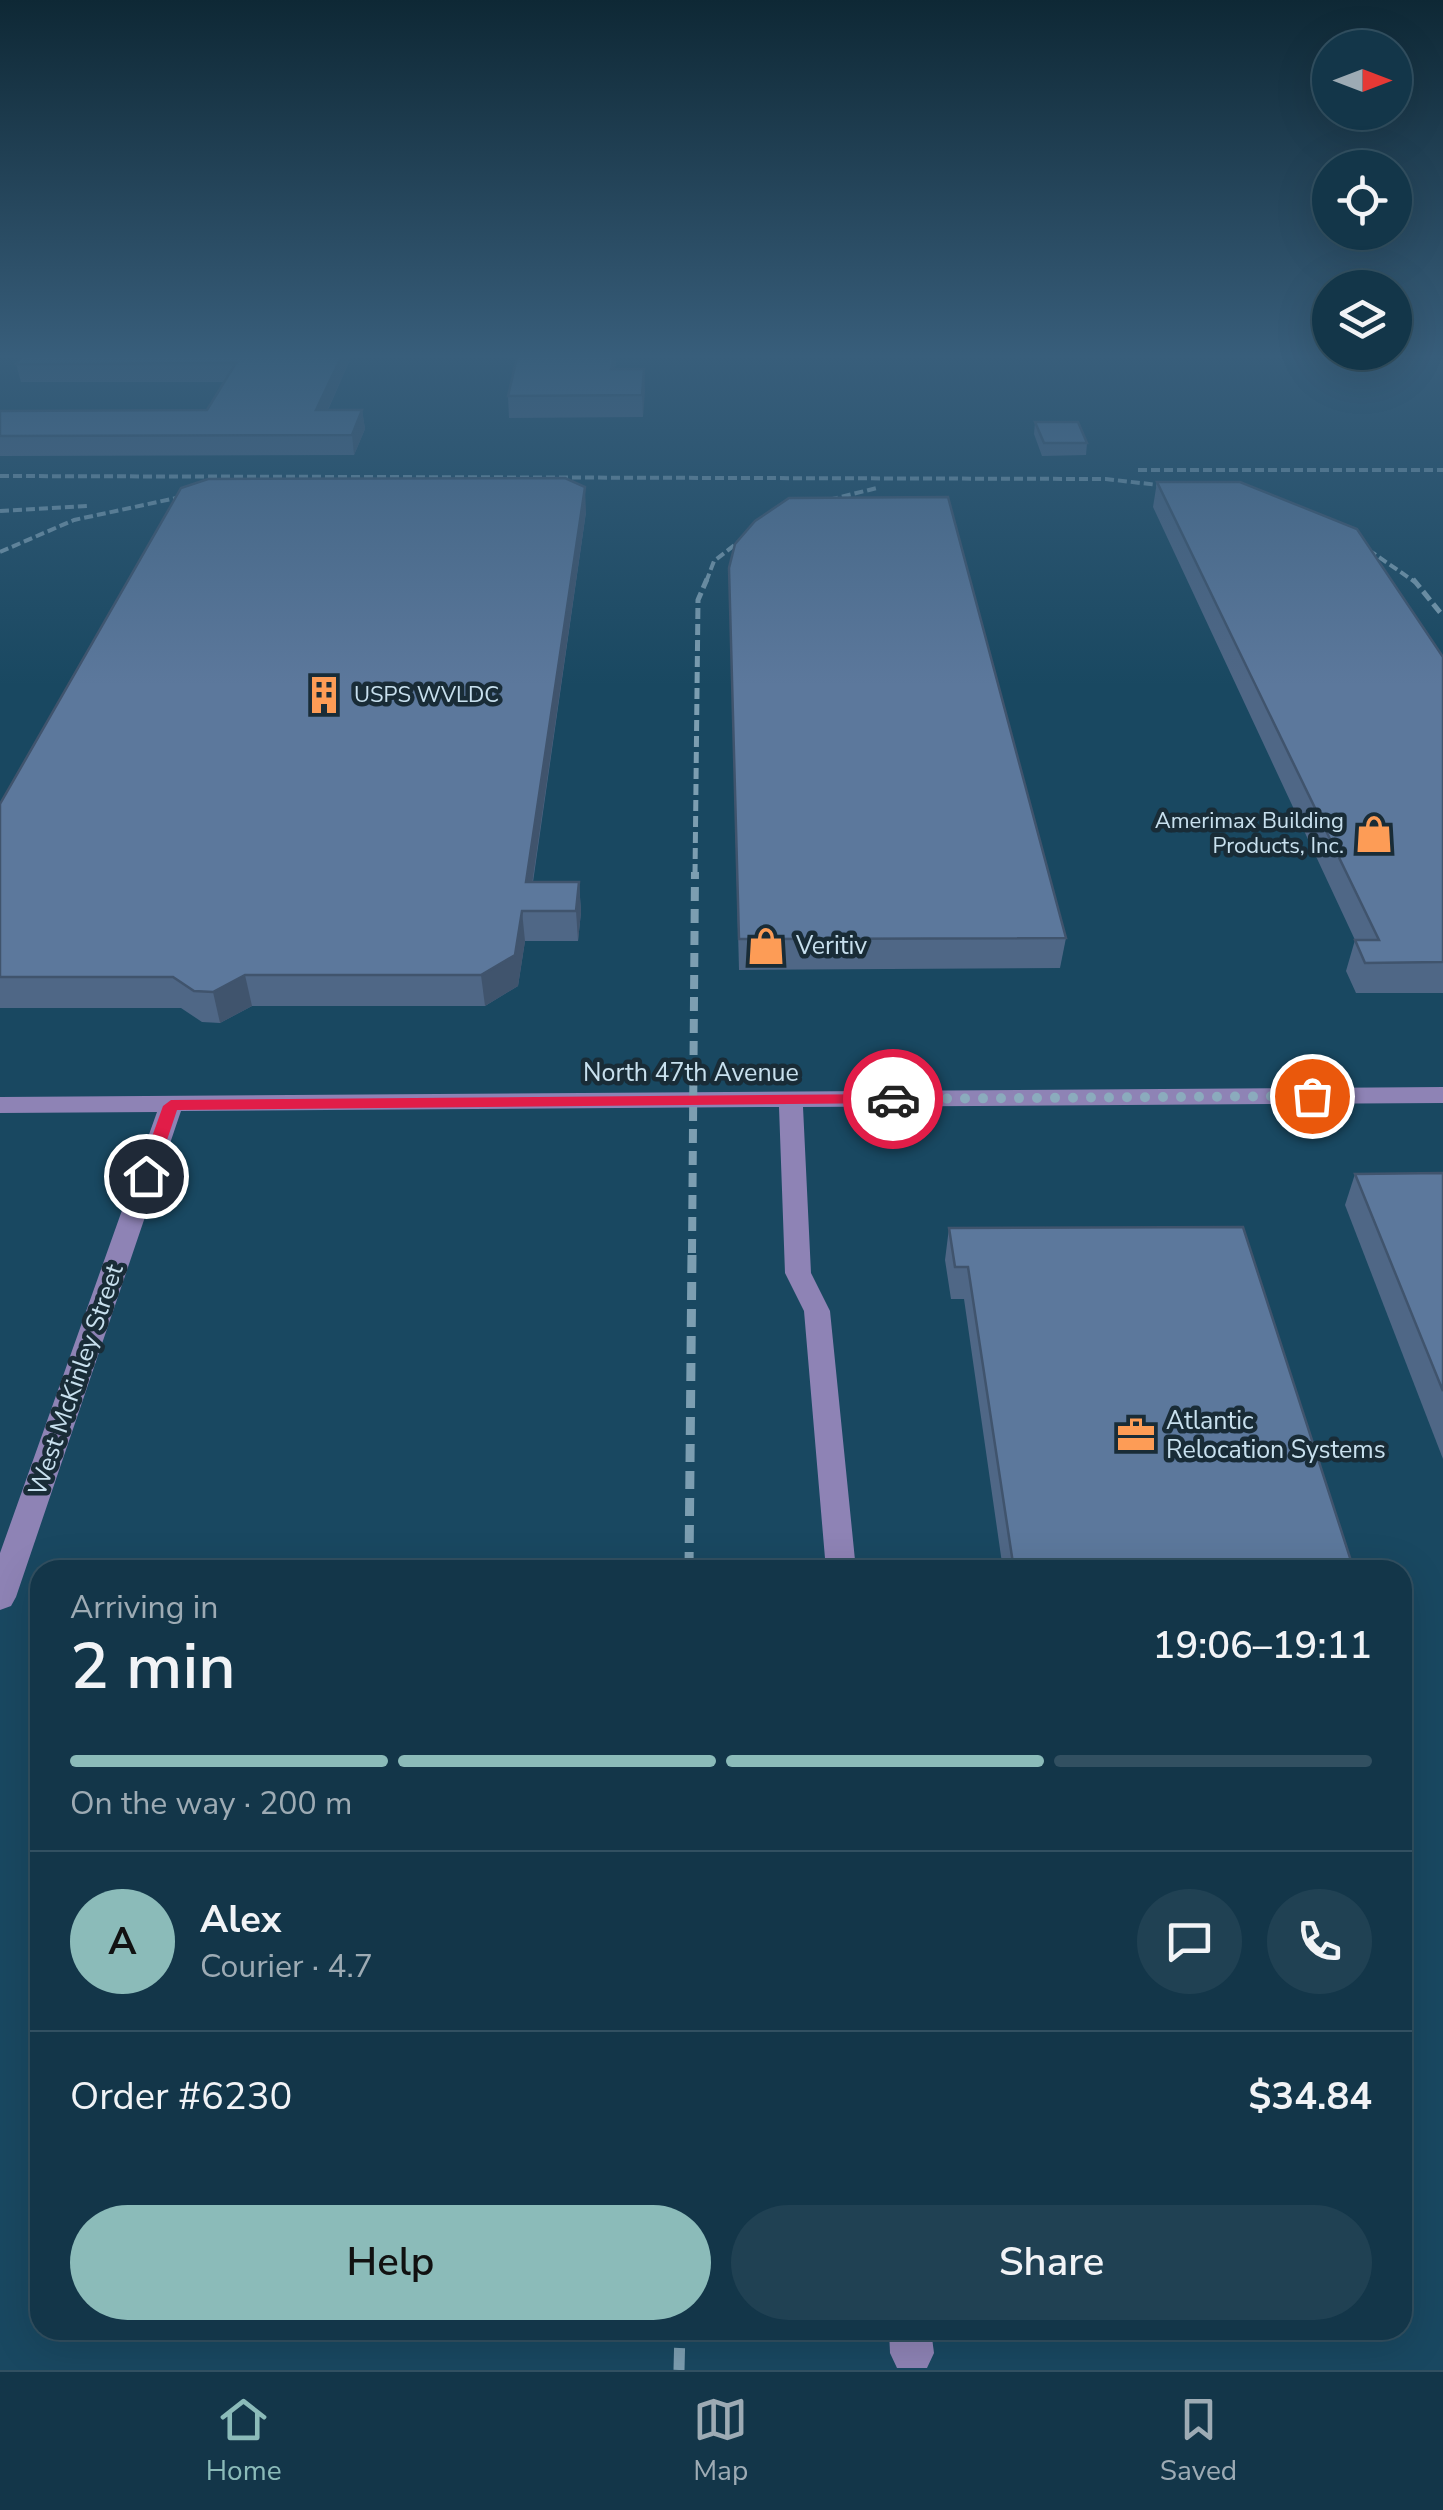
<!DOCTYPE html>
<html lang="en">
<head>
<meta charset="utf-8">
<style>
  :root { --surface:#133649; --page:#204153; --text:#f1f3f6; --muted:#9dabb4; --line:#325061; --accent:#8bbbb9 }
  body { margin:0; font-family:"Nunito Sans",sans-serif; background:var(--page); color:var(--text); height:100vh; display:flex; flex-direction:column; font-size:38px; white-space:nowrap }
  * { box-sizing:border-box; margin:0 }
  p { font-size:32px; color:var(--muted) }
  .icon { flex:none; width:55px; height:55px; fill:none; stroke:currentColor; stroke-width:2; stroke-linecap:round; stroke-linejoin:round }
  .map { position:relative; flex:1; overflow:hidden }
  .details { position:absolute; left:30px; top:1560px; width:1382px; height:780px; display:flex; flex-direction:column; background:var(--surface); border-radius:30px; box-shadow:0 10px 40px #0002,0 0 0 2px var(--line) }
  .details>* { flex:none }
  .needle { width:65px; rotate:90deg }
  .controls { position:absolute; left:1312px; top:30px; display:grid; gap:20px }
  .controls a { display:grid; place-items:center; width:100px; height:100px; border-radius:50%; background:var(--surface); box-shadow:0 10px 40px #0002,0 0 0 2px var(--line); font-size:50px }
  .pin { position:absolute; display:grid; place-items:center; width:85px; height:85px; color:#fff; margin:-42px; border:5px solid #fff; border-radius:50%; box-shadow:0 2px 10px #0007 }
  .courier { position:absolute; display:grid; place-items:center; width:100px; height:100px; margin:-50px; border:8px solid #e11d48; border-radius:50%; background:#fff; color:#222; box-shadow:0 2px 12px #0007 }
  .headline em { font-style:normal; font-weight:600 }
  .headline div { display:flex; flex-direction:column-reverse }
  .headline { display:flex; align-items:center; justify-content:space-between; height:170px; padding:0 40px }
  h1 { font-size:65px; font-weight:600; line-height:75px }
  .bar { display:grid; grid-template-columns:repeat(4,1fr); gap:15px 10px; align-content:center; height:120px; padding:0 40px }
  .bar i { height:12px; border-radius:8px; background:var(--line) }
  .bar .on { background:var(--accent) }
  .bar p { grid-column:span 4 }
  .line { display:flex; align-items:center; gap:25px; padding:0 40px; border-top:2px solid var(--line) }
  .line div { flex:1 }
  .round { display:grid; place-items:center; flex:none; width:105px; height:105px; border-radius:52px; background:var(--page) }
  .primary-button { display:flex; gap:20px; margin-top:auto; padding:20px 40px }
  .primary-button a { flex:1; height:115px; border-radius:60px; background:var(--accent); color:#111; font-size:40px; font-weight:600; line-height:115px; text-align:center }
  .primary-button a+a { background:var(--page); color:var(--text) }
  .dock { display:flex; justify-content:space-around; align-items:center; height:140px; border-top:2px solid var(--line); background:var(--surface); font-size:28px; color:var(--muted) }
  .dock a { display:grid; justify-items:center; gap:5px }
  .dock .on { color:var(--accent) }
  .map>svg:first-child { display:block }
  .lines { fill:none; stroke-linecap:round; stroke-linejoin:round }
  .minor { fill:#8e83b5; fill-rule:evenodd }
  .rail-far4 { stroke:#7c9eb1; stroke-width:4; stroke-dasharray:9 4; stroke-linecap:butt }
  .rail-far3 { stroke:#7c9eb1; stroke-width:5; stroke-dasharray:11 5; stroke-linecap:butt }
  .rail-far2 { stroke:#7c9eb1; stroke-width:8; stroke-dasharray:14 8; stroke-linecap:butt }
  .rail-far1 { stroke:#7c9eb1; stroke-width:9; stroke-dasharray:18 9; stroke-linecap:butt }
  .rail { stroke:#7c9eb1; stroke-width:11; stroke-dasharray:22 11; stroke-linecap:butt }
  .wall { fill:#4f6786 }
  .shaded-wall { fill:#40546d }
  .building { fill:#5c789c; stroke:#40546d; stroke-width:2.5 }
  .route { fill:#e11d48 }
  .done { stroke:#8babbd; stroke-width:10; stroke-dasharray:0 18 }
  .labels { text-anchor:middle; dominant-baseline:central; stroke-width:9; stroke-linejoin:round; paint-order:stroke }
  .far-poi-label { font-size:22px; fill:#c8e0ee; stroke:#192c37; text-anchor:start }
  .poi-label { font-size:25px; fill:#c8e0ee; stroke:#192c37; text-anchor:start }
  .street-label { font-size:25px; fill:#c8e0ee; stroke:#192c37 }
</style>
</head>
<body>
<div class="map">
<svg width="1443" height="2370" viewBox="0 0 1443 2370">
  <rect width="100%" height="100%" fill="#194861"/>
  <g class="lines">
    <g class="minor">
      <path d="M1443,1087V1103L803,1107L811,1273L830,1311L856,1570H826L804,1311L785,1273L779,1107L181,1111L16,1597L11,1606L0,1610V1553L157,1112L0,1113V1097Z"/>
      <path d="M889,2330H931L934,2353L927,2368H897L890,2353Z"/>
    </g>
    <g class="rail-far4">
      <path d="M1138,470H1443"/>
      <path d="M0,476L1106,479L1184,488"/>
      <path d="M804,506L877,488"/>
      <path d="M0,511L88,506"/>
      <path d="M1347,535L1415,582"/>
      <path d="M0,552L74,520L204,492"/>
      <path d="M706,582L714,561L759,526"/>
    </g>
    <g class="rail-far3">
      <path d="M1413,579L1443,616"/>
      <path d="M695,875L698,600L707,579"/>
    </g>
    <path class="rail-far2" d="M692,1253L695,872"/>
    <path class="rail-far1" d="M689,1570L692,1251"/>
    <path class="rail" d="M679,2370L680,2330"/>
  </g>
  <g class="wall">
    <path d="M0,353H353L328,410H362L365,429L354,455L0,456V411L207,410L224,382H21L16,364L22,357H0Z"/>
    <path d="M518,353H617L615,369H644L643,417L509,418L508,396Z"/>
    <path d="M1035,422L1087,443L1086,455L1042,456L1034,434Z"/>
    <path d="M1157,482L1443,657V993H1356L1346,971L1355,940L1153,507Z"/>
    <path d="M586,512L533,882H579L581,912L578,941H525L518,986L485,1006H252L220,1023L202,1022L181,1008H0V804Z"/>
    <path d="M729,568L1066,938L1060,968L739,970Z"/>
    <path d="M1443,1173V1459L1345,1205L1355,1174Z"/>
    <path d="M949,1228L1354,1570H1003L964,1299H951L945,1260Z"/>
    <path d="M1402,1720L1411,1745L1402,1760Z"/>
  </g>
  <g class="shaded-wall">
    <path d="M343,353H353L319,429L316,410Z"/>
    <path d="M614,353H617L612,391L611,369Z"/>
    <path d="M644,369L645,391L643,417L642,395Z"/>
    <path d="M362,410L365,429L354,455L352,435Z"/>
    <path d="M585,487L586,512L528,912L526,882Z"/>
    <path d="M579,882L581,912L578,941L576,911Z"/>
    <path d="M522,911L525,941L518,986L485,1006L481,975Z"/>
    <path d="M245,975L252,1006L220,1023L213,992Z"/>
  </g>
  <g class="building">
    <path d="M25,353H343L316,410H362L352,435L0,436V411L207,410L236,363L16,364Z"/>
    <path d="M518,353H614L611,369H644L642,395L508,396Z"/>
    <path d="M1035,422H1078L1087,443H1044Z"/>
    <path d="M565,478L585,487L526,882H579L576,911H522L515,955L481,975H245L213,992L194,991L173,977H0V804L181,488L208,479Z"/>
    <path d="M1157,482H1240L1357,529L1443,657V962L1365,963L1355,940H1379Z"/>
    <path d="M948,497L1066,938L739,939L729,568L735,544L755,521L789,498Z"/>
    <path d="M1443,1173V1391L1355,1174Z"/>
    <path d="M1243,1227L1354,1570H1014L968,1267H955L949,1228Z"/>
    <path d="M1402,1720L1411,1745H1402Z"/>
  </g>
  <linearGradient id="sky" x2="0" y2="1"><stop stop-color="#0e2835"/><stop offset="0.52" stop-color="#385e7b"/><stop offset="1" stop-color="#385e7b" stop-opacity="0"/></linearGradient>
  <rect width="1443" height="685" fill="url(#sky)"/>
  <path class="route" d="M893,1094L898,1096V1103L177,1110L155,1176L146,1181L138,1176L163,1106L171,1100Z"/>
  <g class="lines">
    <path class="done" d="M893,1099L1312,1096"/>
  </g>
  <defs>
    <g id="building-bare" transform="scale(3)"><path d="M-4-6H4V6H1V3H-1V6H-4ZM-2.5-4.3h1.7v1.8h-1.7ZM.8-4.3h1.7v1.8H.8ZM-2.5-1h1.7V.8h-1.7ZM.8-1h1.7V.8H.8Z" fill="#fd9c56" stroke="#192c37" stroke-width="2.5" paint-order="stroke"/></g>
    <g id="shop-bare" transform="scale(3)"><path d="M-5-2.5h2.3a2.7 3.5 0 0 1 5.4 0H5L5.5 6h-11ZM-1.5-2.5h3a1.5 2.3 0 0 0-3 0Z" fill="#fd9c56" stroke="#192c37" stroke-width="2.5" paint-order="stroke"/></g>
    <g id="office-bare" transform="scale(3)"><path d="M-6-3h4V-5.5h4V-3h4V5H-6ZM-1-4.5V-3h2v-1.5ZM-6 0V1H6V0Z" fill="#fd9c56" stroke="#192c37" stroke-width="2.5" paint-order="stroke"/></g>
  </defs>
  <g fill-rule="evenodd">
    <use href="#building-bare" x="324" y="695"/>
    <use href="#shop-bare" x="1374" y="834"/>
    <use href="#shop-bare" x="766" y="946"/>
    <use href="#office-bare" x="1136" y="1435"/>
  </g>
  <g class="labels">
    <g class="far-poi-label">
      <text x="354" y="695">USPS WVLDC</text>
      <text x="1344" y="821" text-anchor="end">Amerimax Building<tspan x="1344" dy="25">Products, Inc.</tspan></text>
    </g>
    <g class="poi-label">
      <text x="796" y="946">Veritiv</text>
      <text x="1166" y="1421">Atlantic<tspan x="1166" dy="29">Relocation Systems</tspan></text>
    </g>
    <g class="street-label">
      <text x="691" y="1073">North 47th Avenue</text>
      <text transform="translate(76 1380) rotate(-71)">West McKinley Street</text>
    </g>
  </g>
</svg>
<div class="controls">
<a><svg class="needle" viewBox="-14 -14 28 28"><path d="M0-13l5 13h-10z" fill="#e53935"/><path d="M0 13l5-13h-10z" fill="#9dabb4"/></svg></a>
<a><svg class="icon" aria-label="locate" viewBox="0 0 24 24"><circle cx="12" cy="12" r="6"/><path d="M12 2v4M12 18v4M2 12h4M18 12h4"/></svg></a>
<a><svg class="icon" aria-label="layers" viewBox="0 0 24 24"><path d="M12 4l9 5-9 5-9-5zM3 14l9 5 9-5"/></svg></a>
</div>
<div class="pin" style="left:1312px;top:1096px;background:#ea580c"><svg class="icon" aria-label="bag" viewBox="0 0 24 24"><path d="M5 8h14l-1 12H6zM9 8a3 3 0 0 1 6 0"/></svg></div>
<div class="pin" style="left:146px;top:1176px;background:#1f2937"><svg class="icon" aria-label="home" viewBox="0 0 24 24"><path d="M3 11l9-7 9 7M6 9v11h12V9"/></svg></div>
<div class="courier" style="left:893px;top:1099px"><svg class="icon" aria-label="car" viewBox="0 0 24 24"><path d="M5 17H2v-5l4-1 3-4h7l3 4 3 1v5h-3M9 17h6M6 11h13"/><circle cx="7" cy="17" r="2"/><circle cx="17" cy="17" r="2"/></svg></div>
<section class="details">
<div class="headline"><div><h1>2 min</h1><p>Arriving in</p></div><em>19:06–19:11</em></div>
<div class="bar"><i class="on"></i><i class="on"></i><i class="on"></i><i></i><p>On the way · 200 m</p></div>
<div class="line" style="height:180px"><b class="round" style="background:var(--accent);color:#111">A</b><div><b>Alex</b><p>Courier · 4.7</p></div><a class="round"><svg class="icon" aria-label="chat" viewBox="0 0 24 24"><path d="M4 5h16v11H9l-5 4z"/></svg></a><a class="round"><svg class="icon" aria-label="phone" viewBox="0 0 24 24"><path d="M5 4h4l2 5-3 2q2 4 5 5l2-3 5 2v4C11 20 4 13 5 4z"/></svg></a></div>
<div class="line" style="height:130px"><div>Order #6230</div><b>$34.84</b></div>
<div class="primary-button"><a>Help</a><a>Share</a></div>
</section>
</div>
<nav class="dock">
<a class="on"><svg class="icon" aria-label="home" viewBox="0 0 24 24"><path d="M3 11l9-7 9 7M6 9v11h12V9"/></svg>Home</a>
<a><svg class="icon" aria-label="map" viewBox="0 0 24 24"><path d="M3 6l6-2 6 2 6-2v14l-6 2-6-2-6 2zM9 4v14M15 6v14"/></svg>Map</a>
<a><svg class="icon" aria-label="saved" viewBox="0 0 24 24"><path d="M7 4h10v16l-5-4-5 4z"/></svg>Saved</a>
</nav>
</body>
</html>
